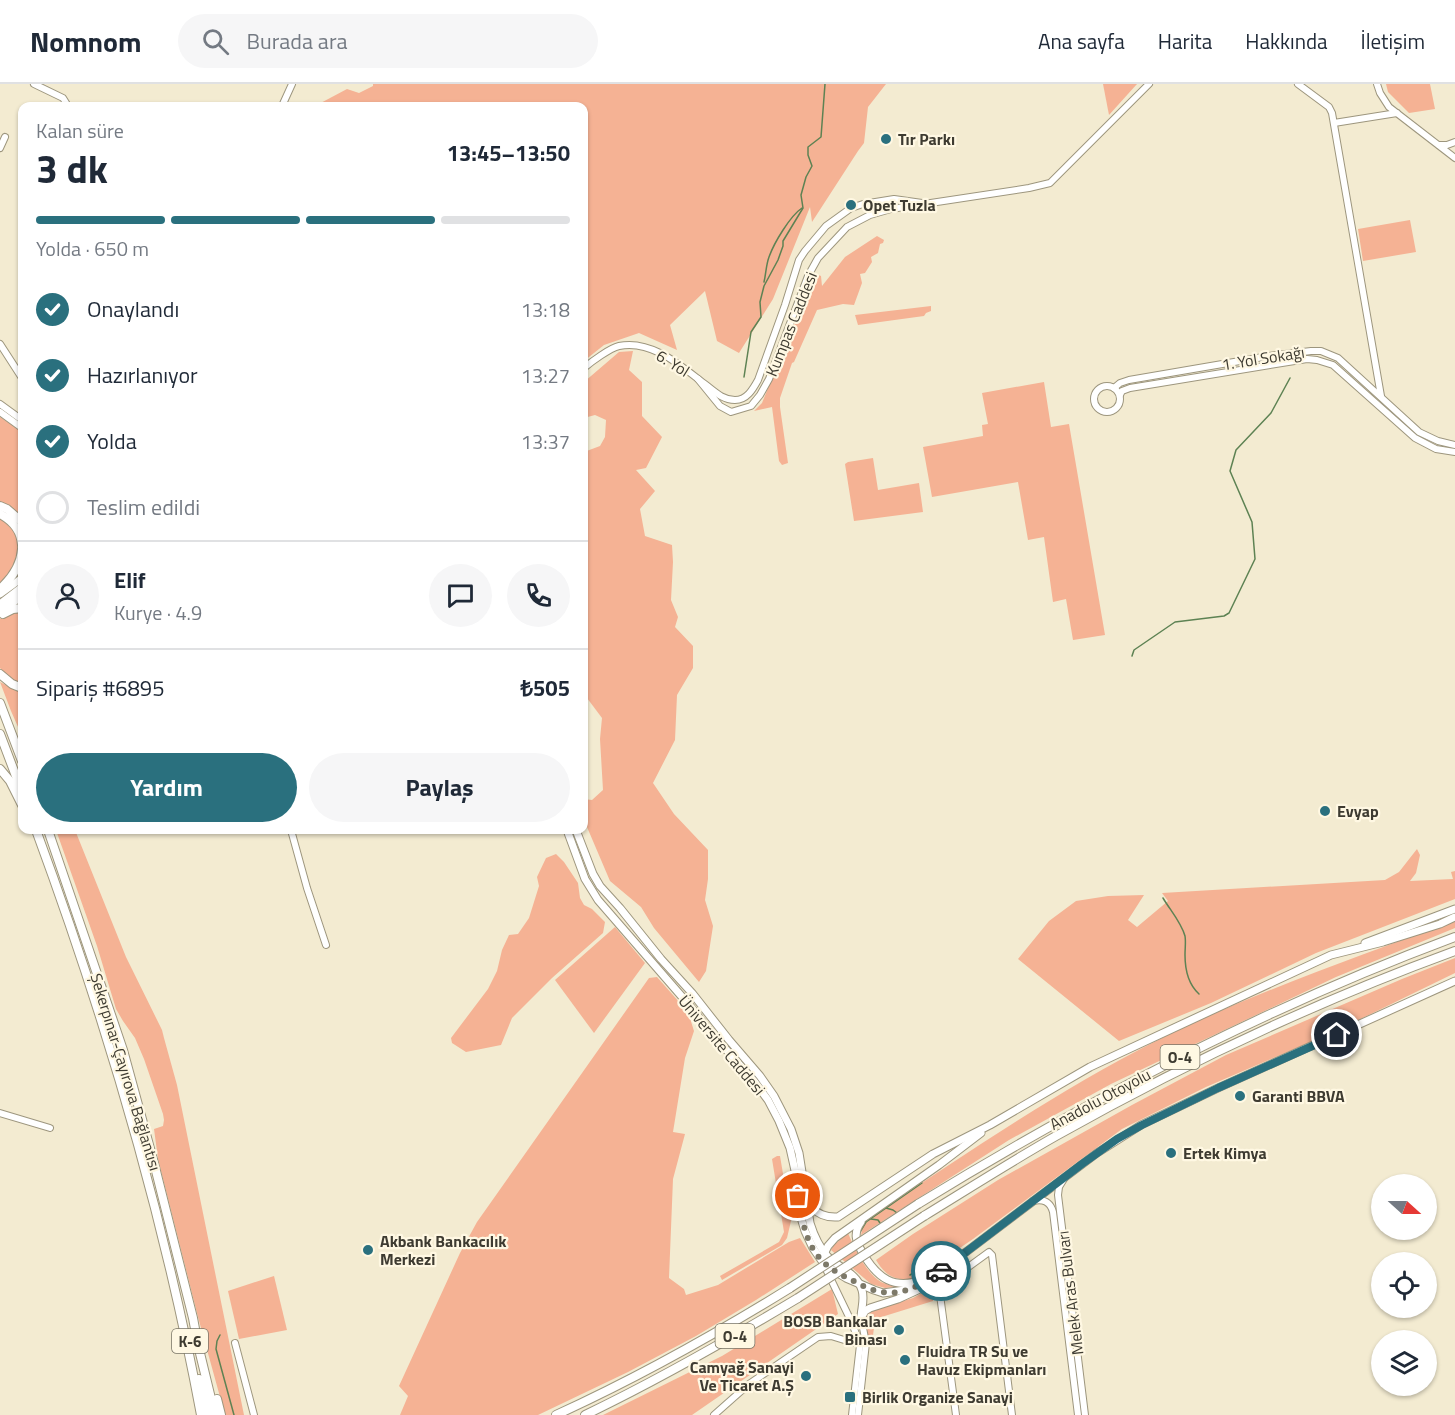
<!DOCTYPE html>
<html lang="tr">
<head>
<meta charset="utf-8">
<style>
  :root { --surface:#fff; --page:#f6f6f7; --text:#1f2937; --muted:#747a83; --line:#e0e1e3; --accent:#2a707e }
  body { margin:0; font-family:"Titillium Web",sans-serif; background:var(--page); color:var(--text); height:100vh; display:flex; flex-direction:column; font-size:22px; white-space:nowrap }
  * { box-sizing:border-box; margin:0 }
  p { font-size:20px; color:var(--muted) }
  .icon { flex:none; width:33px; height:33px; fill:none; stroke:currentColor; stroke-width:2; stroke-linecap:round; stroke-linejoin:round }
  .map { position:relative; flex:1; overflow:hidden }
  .panel { position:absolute; left:18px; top:18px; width:570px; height:732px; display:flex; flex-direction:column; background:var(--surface); border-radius:12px; box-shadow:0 2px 4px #0004 }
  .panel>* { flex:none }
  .needle { width:39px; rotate:111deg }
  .controls { position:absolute; left:1371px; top:1090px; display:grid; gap:12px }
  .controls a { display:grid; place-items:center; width:66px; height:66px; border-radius:50%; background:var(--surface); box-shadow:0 2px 4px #0004; font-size:30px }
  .pin { position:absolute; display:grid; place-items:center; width:51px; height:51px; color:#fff; margin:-26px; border:3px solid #fff; border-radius:50%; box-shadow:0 2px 6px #0007 }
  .courier { position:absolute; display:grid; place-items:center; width:60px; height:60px; margin:-30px; border:4px solid #2a707e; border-radius:50%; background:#fff; color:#222; box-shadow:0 2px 8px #0007 }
  .headline em { font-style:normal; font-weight:700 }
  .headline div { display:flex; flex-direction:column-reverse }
  .headline { display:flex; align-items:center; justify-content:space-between; height:102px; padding:0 18px }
  h1 { font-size:39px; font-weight:700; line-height:45px }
  .bar { display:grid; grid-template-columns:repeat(4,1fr); gap:9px 6px; align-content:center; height:72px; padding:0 18px }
  .bar i { height:8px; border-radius:4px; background:var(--line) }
  .bar .selected { background:var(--accent) }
  .bar p { grid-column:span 4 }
  .line { display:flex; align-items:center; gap:15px; padding:0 18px; border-top:2px solid var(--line) }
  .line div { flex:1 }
  .round { display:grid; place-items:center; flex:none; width:63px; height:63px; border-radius:32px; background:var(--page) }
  ol { padding:0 18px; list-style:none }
  li { display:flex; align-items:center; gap:18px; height:66px }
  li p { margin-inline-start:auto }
  li .icon { padding:6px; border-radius:50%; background:var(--accent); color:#fff; stroke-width:4 }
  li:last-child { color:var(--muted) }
  li i { width:33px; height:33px; border:3px solid var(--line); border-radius:50% }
  .primary-button { display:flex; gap:12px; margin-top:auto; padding:12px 18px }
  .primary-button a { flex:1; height:69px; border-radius:36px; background:var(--accent); color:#fff; font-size:24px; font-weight:700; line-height:69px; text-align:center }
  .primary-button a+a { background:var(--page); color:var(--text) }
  header { display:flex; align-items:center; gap:36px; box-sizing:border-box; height:84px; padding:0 30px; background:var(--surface); border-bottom:2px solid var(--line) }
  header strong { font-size:28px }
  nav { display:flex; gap:33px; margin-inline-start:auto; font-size:21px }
  .search { width:420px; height:54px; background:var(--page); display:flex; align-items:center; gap:15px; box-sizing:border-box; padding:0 21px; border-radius:33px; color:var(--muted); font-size:22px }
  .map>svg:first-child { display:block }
  .green { fill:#f5b294 }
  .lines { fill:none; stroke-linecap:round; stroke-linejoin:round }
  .stream { stroke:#5d8253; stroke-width:1.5 }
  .secondary-casing { stroke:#9d967e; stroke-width:8 }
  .primary-casing { stroke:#9d967e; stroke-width:9 }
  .highway-casing { stroke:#9d967e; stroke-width:10 }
  .secondary { stroke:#fff; stroke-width:6 }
  .primary { stroke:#fff; stroke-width:7 }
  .highway { stroke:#fff; stroke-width:8 }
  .highway-bridge-casing { stroke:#9d967e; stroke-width:10; stroke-linecap:butt }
  .highway-bridge { stroke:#fff; stroke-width:8 }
  .done { stroke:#7d7969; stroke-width:6; stroke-dasharray:0 10.8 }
  .route { stroke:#2a707e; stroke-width:8 }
  .poi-dot { fill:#2a707e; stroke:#fff8e3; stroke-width:2 }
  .labels { text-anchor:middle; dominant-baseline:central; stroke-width:4.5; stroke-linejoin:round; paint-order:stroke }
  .shield { fill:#fff8e3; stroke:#787466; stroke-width:1.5 }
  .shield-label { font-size:15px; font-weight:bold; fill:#3e3b31 }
  .poi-label { font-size:16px; font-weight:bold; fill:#3e3b31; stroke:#fff8e3; text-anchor:start }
  .street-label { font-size:16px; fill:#3e3b31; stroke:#fff8e3 }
</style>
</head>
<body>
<header>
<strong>Nomnom</strong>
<div class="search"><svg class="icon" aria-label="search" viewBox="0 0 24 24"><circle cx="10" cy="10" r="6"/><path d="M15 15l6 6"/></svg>Burada ara</div>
<nav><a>Ana sayfa</a><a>Harita</a><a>Hakkında</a><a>İletişim</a></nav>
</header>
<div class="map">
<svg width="1455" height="1331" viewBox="0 0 1455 1331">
  <rect width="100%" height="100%" fill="#f3ebd1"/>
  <g class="green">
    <path d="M373,0H886L868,23L864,59L858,67L812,138L810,123L773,215L739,269L717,257L705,207L670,241L677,266L639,249L604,261L584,277V22H315L347,5L359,9L373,2Z"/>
    <path d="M1103,0H1137L1109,31Z"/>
    <path d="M1386,0H1430L1435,25L1409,29L1388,8Z"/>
    <path d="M1410,136L1416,168L1363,177L1358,145Z"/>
    <path d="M877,152L884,156L883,159L880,160L878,169L871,173L872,178L865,189L860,190L862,199L854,221L843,220L817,226L794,278L792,279L780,314V323L788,379L782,381L779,377L772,323L754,327L762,319L805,212L816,190L821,192L822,202L845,173Z"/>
    <path d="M931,222V227L926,229L924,232L858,241L855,231Z"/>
    <path d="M633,267L629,286L642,298V332L662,353L646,384L636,386L655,407L640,425L645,452L672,461L673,478L671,516L678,533L675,543L693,562V584L677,611L675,656L653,699L674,730L708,766V795L705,816L713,842L706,887L699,898L654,844L641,823L610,797L584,736V715L592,716L603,706L600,655L602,634L584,610V368L600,362L605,353L606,336L595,331L584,334V298L619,268Z"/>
    <path d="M1044,298L1051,343L1069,340L1105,551L1073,556L1066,515L1053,518L1044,453L1028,456L1018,398L932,413L923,363L983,352L982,341L988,340L982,309Z"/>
    <path d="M0,333L22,348V434L0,419Z"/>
    <path d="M873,374L878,406L919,399L923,428L854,437L845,380L848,378Z"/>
    <path d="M0,435C28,451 21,480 0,499Z"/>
    <path d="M17,527L22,528V600L8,593L0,584V535Z"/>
    <path d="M0,598L12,604L22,608V652L11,627Z"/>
    <path d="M56,746H75L126,873L162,946L164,954L177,1001L244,1331H225L198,1233L158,1075L154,1045L163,1042L164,1036L163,1030L144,975L135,954L123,937L116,925L97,862Z"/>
    <path d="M1417,765L1420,771L1416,789L1410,797L1453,795L1451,788L1455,787V815L1316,869L1211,919L1119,957L1018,875L1049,837L1076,817L1108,812L1144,811L1128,836L1137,843L1168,817L1162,809L1385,796L1399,788Z"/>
    <path d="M556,770L564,778L578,799L580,814L584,821L592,825L605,838L603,849L552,894L512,934L501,961L466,968L452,959L451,954L488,905L497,887L502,866L509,851L518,850L529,834L539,802L537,793L546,774Z"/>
    <path d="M1455,836V844L1336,893L1111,1000L1009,1056L861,1151L863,1141L878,1128C969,1068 1059,1006 1156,957C1251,909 1356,874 1455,836Z"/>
    <path d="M615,843L645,879L594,949L555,896Z"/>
    <path d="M1455,874V889L1338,946L1206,1003L1122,1045L973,1155L916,1194C897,1198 886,1193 876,1176L913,1150L998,1096L1132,1021L1226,971L1402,895Z"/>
    <path d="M657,893L688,928L694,947L685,974L673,1048L685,1050L673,1095L669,1194L684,1205L686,1211L718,1201L789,1158L800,1154L815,1178L756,1216L696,1252L628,1288L538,1331H400L408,1312L399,1302L460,1169L477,1138L649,894Z"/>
    <path d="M777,1072H780L791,1137L787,1154L782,1161L722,1196L720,1192L779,1158L784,1148L772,1075Z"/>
    <path d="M848,1149C854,1164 867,1190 881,1198C885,1200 890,1201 895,1203L885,1204L871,1200L831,1166L834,1161Z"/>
    <path d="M274,1192L287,1246L239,1255L228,1207Z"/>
    <path d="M933,1203V1217L875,1235L872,1260L869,1259L864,1236L867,1230L877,1225L913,1214Z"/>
    <path d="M832,1205L838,1230L692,1331H603L722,1272Z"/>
  </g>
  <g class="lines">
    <g class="stream">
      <path d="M764,198C766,190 766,181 769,173C774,159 790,132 802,124"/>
      <path d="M744,293L751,248L761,233L760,218L764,202L778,176L783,162V157L803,124L801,111L806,93L812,82L808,71V63L821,53L825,0"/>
      <path d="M1132,572L1134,566L1175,538L1224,532L1229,529L1255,475L1252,438L1230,387L1236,366L1271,329L1290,294"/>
      <path d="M1163,814C1170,826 1181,838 1185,852C1186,858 1185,864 1185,871C1185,886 1188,900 1199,910"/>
      <path d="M886,1124L893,1126L897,1129"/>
      <path d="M871,1135L878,1136L880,1139"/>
      <path d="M860,1148L866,1138L922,1099"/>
      <path d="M910,1191L918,1186L935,1159"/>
      <path d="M911,1195L920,1192"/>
      <path d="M220,1251L217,1257L216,1265L234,1331"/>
    </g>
    <g class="secondary-casing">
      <g id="secondary">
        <path d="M34,0L63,14L68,22"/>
        <path d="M1298,0L1329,23L1332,29L1381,312"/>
        <path d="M1377,0L1380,9L1389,23L1455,74"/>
        <path d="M282,22L292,0"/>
        <path d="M1334,39L1397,29"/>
        <path d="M1439,61H1447L1455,58"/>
        <path d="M0,64L5,53"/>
        <path d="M0,260L22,294"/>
        <path d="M584,284C591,278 610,264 619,262C652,255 682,283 706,301C715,308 723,316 735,316C747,316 753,305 758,296L785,221L799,176L805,167L826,142L851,124L863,120L894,115L922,119"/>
        <path d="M698,295L720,322L731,328L751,322L760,311L769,295L808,192L818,174L847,143L870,131L891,125L1029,104L1050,99L1149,0"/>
        <circle cx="1107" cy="315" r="13"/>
        <path d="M1114,304L1120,299L1129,296L1269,272L1311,267H1321L1338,274L1419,348L1438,357L1455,361"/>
        <path d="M1120,311L1122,307L1130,304L1307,275L1317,276L1333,281L1415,354L1436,365L1455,368"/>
        <path d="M0,320L22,336"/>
        <path d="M0,328L22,344"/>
        <path d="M291,746L307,804L326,861"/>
        <path d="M0,1029L50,1044"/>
        <path d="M1064,1095L1059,1103L1058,1111L1085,1331"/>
        <path d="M1033,1117C1043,1115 1050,1117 1053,1128L1078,1331"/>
        <path d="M824,1181L852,1239L860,1261L852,1331"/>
        <path d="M235,1259L254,1331"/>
        <path d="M714,1331L749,1300L818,1253L831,1252L854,1259L857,1258L858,1256"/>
        <path d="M858,1331L866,1259L861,1234"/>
        <path d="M956,1331L940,1211L945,1200L989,1168L992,1171L1012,1331"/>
      </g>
    </g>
    <g class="primary-casing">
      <g id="primary">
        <path d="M0,510L22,494"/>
        <path d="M0,520L22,503"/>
        <path d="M567,746L585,795L598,816L690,922L707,944L754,997L768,1016L779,1037L790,1064L796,1091L802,1137L805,1147L813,1164L822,1177L828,1183L846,1194L874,1206L883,1209L905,1206L921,1201L929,1196L1097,1069L1141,1041L1218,1004L1455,897"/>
        <path d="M576,746L593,790L600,802L620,824L661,875L692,909L729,956L760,992L774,1012L791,1045L799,1069L810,1139C814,1152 819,1163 828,1173C839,1184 857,1189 862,1206C865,1216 861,1225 861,1234"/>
        <path d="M1365,859L1455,825"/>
        <path d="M807,1121C818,1129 824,1134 838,1133L933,1070L990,1041L1090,983L1331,871L1383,858L1440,840L1455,833"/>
        <path d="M861,1138C853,1149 856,1157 862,1168C877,1194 894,1207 924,1195"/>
        <path d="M823,1172L828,1162L835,1154L939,1081L981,1049"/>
        <path d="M861,1234L865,1227L870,1224L898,1215L922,1204"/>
      </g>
    </g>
    <g class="highway-casing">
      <g id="highway">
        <path d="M0,422L7,425L22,438"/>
        <path d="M0,430C13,437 21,446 22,461"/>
        <path d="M0,505C12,494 21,482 22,465"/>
        <path d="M0,528L22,511"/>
        <path d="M3,530L13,525L22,524"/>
        <path d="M0,590L12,600L22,604"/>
        <path d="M0,619L22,677"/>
        <path d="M0,650L22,708"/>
        <path d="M0,685L10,697L22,721"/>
        <path d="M36,746C106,936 164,1132 201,1331"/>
        <path d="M48,746L123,966L154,1079L193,1234L198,1261L215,1331"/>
        <path d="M918,1120C1089,1015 1267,923 1455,853"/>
        <path d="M924,1132C968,1105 1012,1077 1056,1052C1184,980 1318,917 1455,867"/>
        <path d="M199,1295L208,1331"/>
        <path d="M217,1315L221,1331"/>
        <path d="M556,1331C637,1294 714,1251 790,1204"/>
        <path d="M585,1331C658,1296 728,1256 798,1214"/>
      </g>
    </g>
    <use href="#secondary" class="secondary"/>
    <use href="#primary" class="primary"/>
    <use href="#highway" class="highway"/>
    <g class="highway-bridge-casing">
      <g id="highway-bridge">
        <path d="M790,1204L918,1120"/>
        <path d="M798,1214L924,1132"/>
      </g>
    </g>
    <use href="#highway-bridge" class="highway-bridge"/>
  </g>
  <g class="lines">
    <path class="done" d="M798,1112C801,1131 804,1149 813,1165C822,1180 836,1189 852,1196C861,1201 872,1207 882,1208C903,1212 925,1199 941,1187"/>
    <path class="route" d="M941,1187L1082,1080L1117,1055L1142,1041L1218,1004L1337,951"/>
  </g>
  <g class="poi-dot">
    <circle cx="886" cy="55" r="6"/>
    <circle cx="851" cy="121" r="6"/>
    <circle cx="1325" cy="727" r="6"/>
    <circle cx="1240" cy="1012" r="6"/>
    <circle cx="1171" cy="1069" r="6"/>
    <circle cx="368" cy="1166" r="6"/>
    <circle cx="899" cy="1246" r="6"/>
    <circle cx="905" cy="1276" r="6"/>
    <circle cx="806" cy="1292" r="6"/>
    <rect x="844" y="1307" width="12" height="12" rx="3"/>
  </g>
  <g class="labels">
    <g class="shield">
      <rect x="1160.5" y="961" width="39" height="24" rx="4.5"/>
      <rect x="715.5" y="1240" width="39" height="24" rx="4.5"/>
      <rect x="172" y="1245" width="36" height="24" rx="4.5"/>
    </g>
    <g class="shield-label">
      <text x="1180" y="973">O-4</text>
      <text x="735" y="1252">O-4</text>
      <text x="190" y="1257">K-6</text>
    </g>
    <g class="poi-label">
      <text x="898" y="55">Tır Parkı</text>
      <text x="863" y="121">Opet Tuzla</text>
      <text x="1337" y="727">Evyap</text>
      <text x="1252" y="1012">Garanti BBVA</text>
      <text x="1183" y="1069">Ertek Kimya</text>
      <text x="380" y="1157">Akbank Bankacılık<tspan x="380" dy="18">Merkezi</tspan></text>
      <text x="887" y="1237" text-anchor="end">BOSB Bankalar<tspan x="887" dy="18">Binası</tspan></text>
      <text x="917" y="1267">Fluidra TR Su ve<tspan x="917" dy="18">Havuz Ekipmanları</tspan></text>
      <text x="794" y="1283" text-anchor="end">Camyağ Sanayi<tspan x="794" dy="18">Ve Ticaret A.Ş</tspan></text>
      <text x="862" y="1313">Birlik Organize Sanayi</text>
    </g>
    <g class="street-label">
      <text transform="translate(791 240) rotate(-68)">Kumpas Caddesi</text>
      <text transform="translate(1263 274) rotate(-9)">1. Yol Sokağı</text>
      <text transform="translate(673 279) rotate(32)">6. Yol</text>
      <text transform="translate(722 961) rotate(50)">Üniversite Caddesi</text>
      <text transform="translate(126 988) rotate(73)">Şekerpınar-Çayırova Bağlantısı</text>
      <text transform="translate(1100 1015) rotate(-28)">Anadolu Otoyolu</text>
      <text transform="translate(1070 1209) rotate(-97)">Melek Aras Bulvarı</text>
    </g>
  </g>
</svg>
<div class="controls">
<a><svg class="needle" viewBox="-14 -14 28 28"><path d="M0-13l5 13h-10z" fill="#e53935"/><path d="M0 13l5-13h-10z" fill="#747a83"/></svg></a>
<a><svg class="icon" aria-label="locate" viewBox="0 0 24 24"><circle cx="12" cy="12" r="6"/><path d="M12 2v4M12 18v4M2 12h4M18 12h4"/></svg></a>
<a><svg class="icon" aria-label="layers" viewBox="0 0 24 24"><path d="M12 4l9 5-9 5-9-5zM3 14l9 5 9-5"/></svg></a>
</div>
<div class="pin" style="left:798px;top:1112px;background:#ea580c"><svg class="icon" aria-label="bag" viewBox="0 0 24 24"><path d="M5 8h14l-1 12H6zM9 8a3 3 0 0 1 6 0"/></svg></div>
<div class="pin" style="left:1337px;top:951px;background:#1f2937"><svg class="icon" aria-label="home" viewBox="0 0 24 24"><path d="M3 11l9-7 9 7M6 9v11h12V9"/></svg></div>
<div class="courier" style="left:941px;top:1187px"><svg class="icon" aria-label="car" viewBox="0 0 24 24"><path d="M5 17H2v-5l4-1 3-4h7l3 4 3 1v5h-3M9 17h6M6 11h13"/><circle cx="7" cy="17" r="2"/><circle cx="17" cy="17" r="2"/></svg></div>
<section class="panel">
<div class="headline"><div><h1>3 dk</h1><p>Kalan süre</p></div><em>13:45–13:50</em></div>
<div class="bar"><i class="selected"></i><i class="selected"></i><i class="selected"></i><i></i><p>Yolda · 650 m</p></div>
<ol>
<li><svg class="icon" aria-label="check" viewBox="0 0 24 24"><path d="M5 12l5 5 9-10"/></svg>Onaylandı<p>13:18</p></li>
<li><svg class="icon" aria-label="check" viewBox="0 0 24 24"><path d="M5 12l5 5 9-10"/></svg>Hazırlanıyor<p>13:27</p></li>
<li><svg class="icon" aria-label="check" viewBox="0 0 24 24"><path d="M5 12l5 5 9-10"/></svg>Yolda<p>13:37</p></li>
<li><i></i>Teslim edildi</li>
</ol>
<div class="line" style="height:108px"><a class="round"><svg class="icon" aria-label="person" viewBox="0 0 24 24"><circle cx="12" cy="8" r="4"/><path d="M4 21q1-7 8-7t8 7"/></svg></a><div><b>Elif</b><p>Kurye · 4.9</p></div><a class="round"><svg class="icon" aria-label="chat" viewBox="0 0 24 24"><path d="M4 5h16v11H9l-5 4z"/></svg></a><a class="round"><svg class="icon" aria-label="phone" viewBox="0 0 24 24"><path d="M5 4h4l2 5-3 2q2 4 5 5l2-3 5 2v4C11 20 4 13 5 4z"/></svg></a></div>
<div class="line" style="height:78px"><div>Sipariş #6895</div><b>₺505</b></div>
<div class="primary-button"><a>Yardım</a><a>Paylaş</a></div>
</section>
</div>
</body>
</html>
